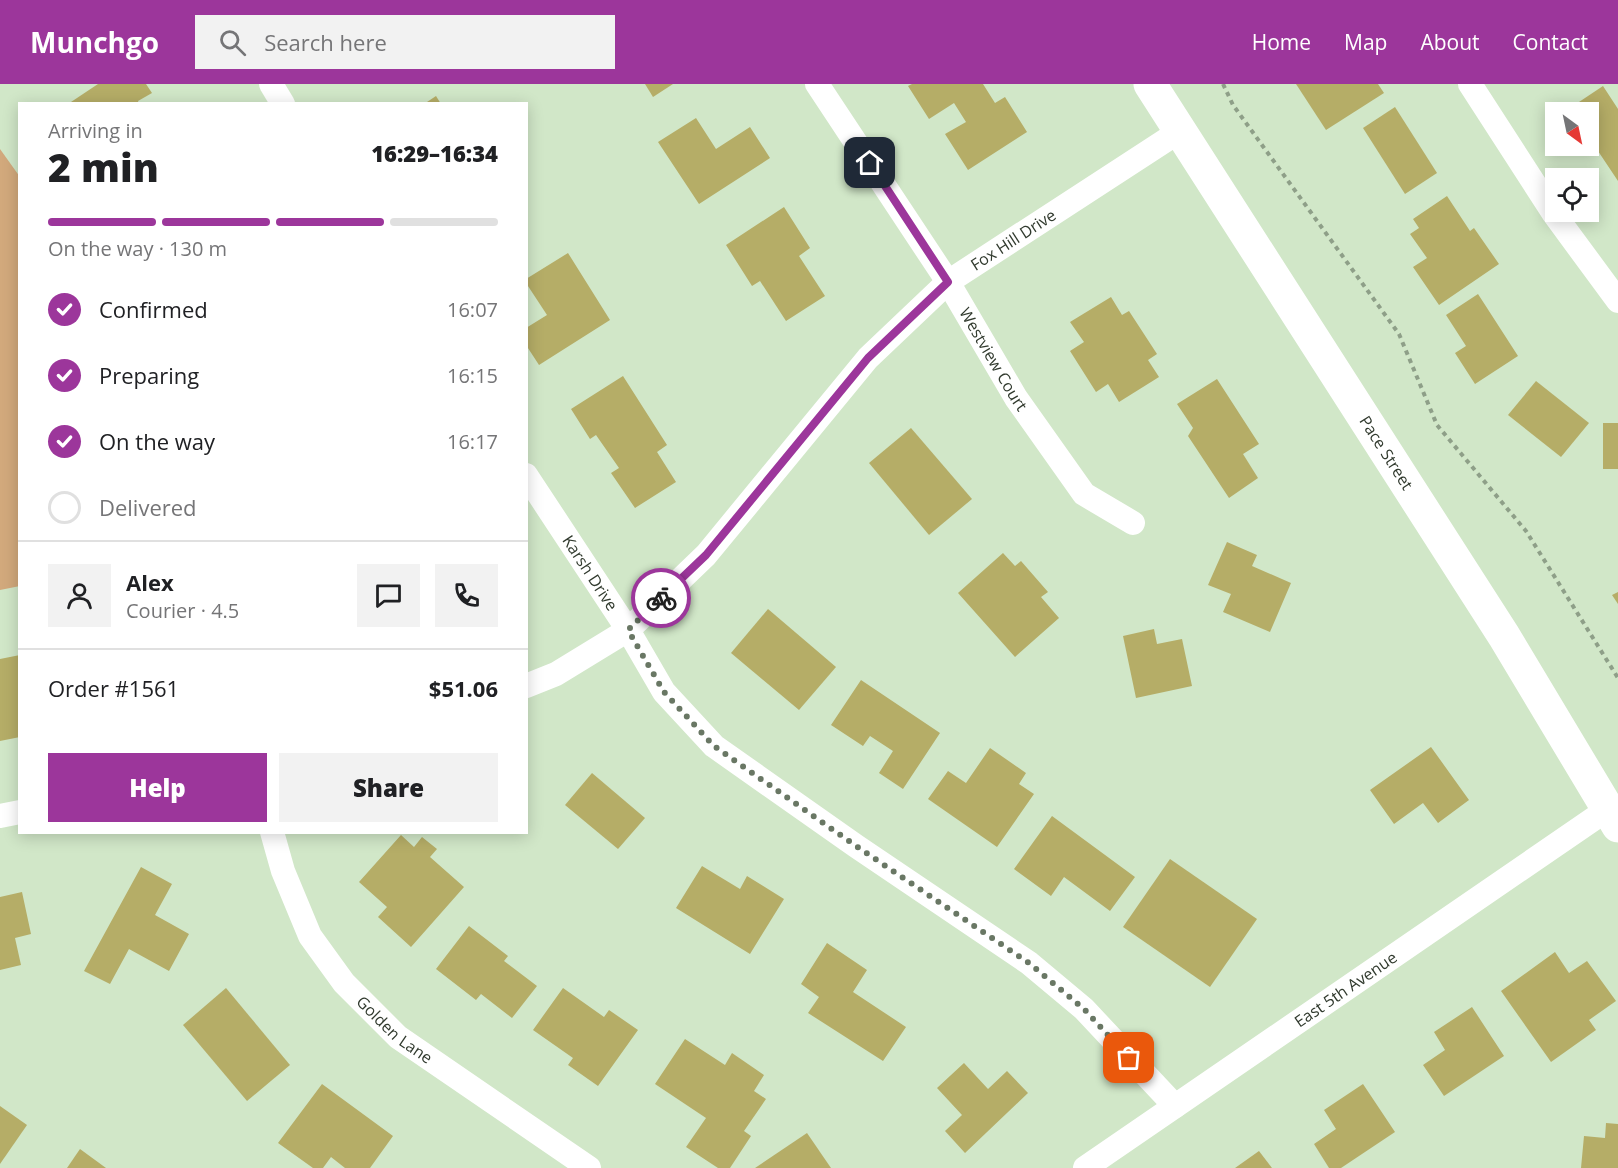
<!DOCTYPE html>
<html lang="en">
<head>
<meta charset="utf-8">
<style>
  :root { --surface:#fff; --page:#f2f2f2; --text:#202124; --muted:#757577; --line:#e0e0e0; --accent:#9c369b }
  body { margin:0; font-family:"Open Sans",sans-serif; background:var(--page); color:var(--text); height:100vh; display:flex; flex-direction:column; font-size:22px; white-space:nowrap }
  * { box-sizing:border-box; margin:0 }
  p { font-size:20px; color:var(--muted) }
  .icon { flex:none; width:33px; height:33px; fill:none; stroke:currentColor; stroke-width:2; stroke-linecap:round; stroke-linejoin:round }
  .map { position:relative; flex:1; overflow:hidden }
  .side { position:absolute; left:18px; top:18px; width:510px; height:732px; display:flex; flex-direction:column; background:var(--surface); border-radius:0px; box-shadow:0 3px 15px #0003 }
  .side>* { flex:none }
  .needle { width:39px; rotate:147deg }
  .controls { position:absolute; left:1545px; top:18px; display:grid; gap:12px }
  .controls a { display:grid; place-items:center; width:54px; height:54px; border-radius:0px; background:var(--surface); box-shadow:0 3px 15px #0003; font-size:30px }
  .pin { position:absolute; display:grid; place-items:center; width:51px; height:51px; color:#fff; margin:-26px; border-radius:12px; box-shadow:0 3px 9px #0006 }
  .courier { position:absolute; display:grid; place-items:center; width:60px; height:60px; margin:-30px; border:4px solid #9c369b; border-radius:50%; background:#fff; color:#222; box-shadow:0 2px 8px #0007 }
  .overview em { font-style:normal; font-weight:800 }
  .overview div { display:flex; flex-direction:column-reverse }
  .overview { display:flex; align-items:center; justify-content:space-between; height:102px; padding:0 30px }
  h1 { font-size:39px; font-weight:800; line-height:45px }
  .bar { display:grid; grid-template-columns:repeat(4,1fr); gap:9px 6px; align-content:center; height:72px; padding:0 30px }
  .bar i { height:8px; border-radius:4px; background:var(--line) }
  .bar .on { background:var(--accent) }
  .bar p { grid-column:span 4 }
  .line { display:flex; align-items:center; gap:15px; padding:0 30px; border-top:2px solid var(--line) }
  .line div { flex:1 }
  .round { display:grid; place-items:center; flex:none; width:63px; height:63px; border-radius:0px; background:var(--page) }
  ol { padding:0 30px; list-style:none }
  li { display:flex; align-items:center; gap:18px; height:66px }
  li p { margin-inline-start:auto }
  li .icon { padding:6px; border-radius:50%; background:var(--accent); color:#fff; stroke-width:4 }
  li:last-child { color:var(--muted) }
  li i { width:33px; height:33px; border:3px solid var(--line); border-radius:50% }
  .button { display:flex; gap:12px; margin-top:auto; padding:12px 30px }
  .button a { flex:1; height:69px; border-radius:0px; background:var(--accent); color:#fff; font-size:24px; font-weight:800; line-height:69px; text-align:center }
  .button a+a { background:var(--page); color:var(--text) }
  header { display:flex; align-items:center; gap:36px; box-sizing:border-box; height:84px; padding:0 30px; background:var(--accent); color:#fff }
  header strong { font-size:28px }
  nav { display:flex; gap:33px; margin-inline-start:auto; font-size:21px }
  .search { width:420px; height:54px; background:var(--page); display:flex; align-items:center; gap:15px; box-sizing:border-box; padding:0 21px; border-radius:0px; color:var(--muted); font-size:22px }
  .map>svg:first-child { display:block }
  .green { fill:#d2a97c }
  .building { fill:#b5ad67 }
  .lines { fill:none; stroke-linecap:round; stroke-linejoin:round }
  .path { stroke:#8e9f88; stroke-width:4; stroke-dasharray:4.5 4.5; stroke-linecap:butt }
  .minor { stroke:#fff; stroke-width:24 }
  .secondary { stroke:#fff; stroke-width:33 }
  .done { stroke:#697764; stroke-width:6; stroke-dasharray:0 10.8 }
  .route { stroke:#9c369b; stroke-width:8 }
  .labels { text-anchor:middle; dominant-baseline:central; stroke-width:5; stroke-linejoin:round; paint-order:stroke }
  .street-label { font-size:16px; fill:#313a2e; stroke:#d1e7c8 }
</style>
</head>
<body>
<header>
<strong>Munchgo</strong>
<div class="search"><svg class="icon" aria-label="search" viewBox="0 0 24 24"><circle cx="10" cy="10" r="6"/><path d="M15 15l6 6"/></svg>Search here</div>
<nav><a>Home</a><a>Map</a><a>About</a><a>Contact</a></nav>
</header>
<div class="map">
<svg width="1618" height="1084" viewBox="0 0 1618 1084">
  <rect width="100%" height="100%" fill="#d1e7c8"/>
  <path class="green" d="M0,65L20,93V502L0,506Z"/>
  <g class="building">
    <path d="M98,0H146L152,9L138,17L139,20H68Z"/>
    <path d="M645,0H673L653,13Z"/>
    <path d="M912,0H983L995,19L1005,13L1027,48L968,86L945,50L966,38L954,19L929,35L908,2Z"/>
    <path d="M1296,0H1378L1384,9L1326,46Z"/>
    <path d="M1603,2L1618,25V97L1588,52V28H1573L1570,24Z"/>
    <path d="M436,12L441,20H424Z"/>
    <path d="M1395,23L1437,89L1405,110L1363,44Z"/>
    <path d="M696,34L716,65L750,43L770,74L699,120L658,58Z"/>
    <path d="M1447,112L1470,147L1474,144L1499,180L1439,221L1413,183L1427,174L1410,150L1419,144L1413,135Z"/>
    <path d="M784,123L810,164L799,172L825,212L786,237L760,197L752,202L726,161Z"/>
    <path d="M568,169L610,236L539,281L526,261V244L547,231L526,199V195Z"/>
    <path d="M1478,210L1518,272L1475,300L1455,269L1466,262L1446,231Z"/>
    <path d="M1111,213L1122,231L1129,227L1157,270L1148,276L1159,293L1119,318L1108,300L1096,308L1070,267L1084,258L1070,238Z"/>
    <path d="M623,292L667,361L657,368L676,398L635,424L611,389L619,384L596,351L590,355L571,325Z"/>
    <path d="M1217,295L1259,360L1243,370L1258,394L1229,414L1188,352L1193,344L1177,320Z"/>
    <path d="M1536,297L1589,339L1561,373L1508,331Z"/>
    <rect x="1603" y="339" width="15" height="46"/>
    <path d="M911,344L972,415L929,451L869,379Z"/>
    <path d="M1227,458L1257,471L1252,482L1291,499L1270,548L1223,528L1231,510L1208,501Z"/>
    <path d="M1003,469L1015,482L1021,477L1048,508L1041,513L1059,534L1015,573L958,509Z"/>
    <path d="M1618,508V520L1612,511Z"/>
    <path d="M768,525L836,583L799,626L731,569Z"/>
    <path d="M1154,545L1157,560L1182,555L1192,602L1136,614L1123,552Z"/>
    <path d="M20,571V653L0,657V575Z"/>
    <path d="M861,596L940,649L903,705L879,689L893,667L870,652L863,662L831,641Z"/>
    <path d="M1431,663L1469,716L1438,739L1423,719L1394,740L1370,706Z"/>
    <path d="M990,664L1026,689L1019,700L1034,710L997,763L928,715L948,687L966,699Z"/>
    <path d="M592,689L645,734L618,765L565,721Z"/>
    <path d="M1052,732L1135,793L1110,827L1064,793L1051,812L1014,785Z"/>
    <path d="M401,751L414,763L422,753L437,765L430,773L464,803L411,863L378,833L387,823L359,798Z"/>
    <path d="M1170,775L1257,835L1210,903L1123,843Z"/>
    <path d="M702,782L740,805L747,792L784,815L750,870L676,824Z"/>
    <path d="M141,783L172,800L155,831L189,850L169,887L129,865L110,900L84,887Z"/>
    <path d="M22,808L31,850L15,854L21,881L0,886V813Z"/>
    <path d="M469,842L508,872L504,877L537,902L512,934L481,910L476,916L436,885Z"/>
    <path d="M827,859L867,886L853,908L906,943L883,977L808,929L819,913L801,900Z"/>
    <path d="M1555,868L1569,889L1587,877L1616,917L1589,936L1596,946L1551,978L1501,907Z"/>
    <path d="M226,904L290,981L247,1017L183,941Z"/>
    <path d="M563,904L604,933L609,926L638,946L598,1002L568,981L573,974L533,946Z"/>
    <path d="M1472,923L1504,972L1444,1012L1423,981L1445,966L1434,948Z"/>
    <path d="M685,955L725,981L732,969L764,991L754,1007L766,1015L744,1047L751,1052L730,1084H718L686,1063L706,1034L655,1000Z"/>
    <path d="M964,979L988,1005L1007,987L1028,1009L965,1069L945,1047L962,1031L937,1004Z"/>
    <path d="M322,1000L393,1052L370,1084H345L331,1073L323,1084H313L278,1059Z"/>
    <path d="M1363,1000L1395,1048L1341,1084H1329L1314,1060L1336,1045L1324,1026Z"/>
    <path d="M0,1022L27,1041L0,1080Z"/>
    <path d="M1606,1039L1618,1040V1084H1581L1584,1052L1605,1054Z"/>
    <path d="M807,1049L831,1084H755Z"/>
    <path d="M80,1065L106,1084H67Z"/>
    <path d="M1259,1067L1272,1084H1235Z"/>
  </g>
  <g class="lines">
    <path class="path" d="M1223,0L1233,21L1399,250L1437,341L1526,447L1618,594"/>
    <g class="minor">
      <path d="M271,0L283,20"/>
      <path id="s1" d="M817,0L948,198L1016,314L1084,410L1133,439"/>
      <path d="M1470,0L1554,130L1618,217"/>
      <path id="s2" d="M526,391L628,546L664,608L714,662L856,762L1029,879L1084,925L1175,1022"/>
      <path id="s3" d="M526,602L556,590L628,546L706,471L868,274L948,198L1180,47"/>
      <path d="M0,732L20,728"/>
      <path id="s4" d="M272,748L283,787L310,852L344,899L398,953L589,1084"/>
      <path id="s5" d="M1085,1084L1608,725"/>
    </g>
    <path class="secondary" id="s6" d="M1150,0L1504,552L1618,742"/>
  </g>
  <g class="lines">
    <path class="done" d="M661,514L628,546L664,608L714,662L856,762L1029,879L1084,925L1129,974"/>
    <path class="route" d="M661,514L706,471L868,274L948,198L870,79"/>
  </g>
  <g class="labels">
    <g class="street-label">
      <text stroke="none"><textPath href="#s3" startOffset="668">Fox Hill Drive</textPath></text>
      <text stroke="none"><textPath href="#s1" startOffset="327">Westview Court</textPath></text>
      <text stroke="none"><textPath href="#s6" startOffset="438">Pace Street</textPath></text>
      <text stroke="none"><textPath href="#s2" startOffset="117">Karsh Drive</textPath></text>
      <text stroke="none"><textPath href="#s5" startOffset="316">East 5th Avenue</textPath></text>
      <text stroke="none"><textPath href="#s4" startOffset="238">Golden Lane</textPath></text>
    </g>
  </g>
</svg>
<div class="controls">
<a><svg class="needle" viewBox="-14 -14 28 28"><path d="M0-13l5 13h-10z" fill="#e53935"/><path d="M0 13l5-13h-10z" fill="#757577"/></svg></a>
<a><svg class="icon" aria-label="locate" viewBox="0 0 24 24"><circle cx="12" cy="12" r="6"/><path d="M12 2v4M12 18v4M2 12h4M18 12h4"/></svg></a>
</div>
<div class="pin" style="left:1129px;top:974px;background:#ea580c"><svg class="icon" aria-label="bag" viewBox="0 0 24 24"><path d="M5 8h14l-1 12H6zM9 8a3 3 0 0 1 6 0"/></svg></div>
<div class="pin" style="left:870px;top:79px;background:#1f2937"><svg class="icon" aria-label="home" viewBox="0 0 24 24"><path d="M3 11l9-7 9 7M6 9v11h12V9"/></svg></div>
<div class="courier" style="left:661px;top:514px"><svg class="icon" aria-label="bike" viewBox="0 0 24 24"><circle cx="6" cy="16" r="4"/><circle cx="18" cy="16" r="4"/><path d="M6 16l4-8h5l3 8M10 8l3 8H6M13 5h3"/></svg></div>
<section class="side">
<div class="overview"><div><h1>2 min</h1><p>Arriving in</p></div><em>16:29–16:34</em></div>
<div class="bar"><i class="on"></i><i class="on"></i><i class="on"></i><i></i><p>On the way · 130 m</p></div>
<ol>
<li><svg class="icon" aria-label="check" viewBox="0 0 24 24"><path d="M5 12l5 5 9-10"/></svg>Confirmed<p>16:07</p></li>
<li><svg class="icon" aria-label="check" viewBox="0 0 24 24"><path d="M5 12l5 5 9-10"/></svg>Preparing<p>16:15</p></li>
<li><svg class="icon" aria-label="check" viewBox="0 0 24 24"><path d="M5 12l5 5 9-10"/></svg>On the way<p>16:17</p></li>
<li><i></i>Delivered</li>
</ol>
<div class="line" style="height:108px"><a class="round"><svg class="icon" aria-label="person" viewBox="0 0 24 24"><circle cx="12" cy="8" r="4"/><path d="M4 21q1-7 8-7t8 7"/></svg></a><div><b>Alex</b><p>Courier · 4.5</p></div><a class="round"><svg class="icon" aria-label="chat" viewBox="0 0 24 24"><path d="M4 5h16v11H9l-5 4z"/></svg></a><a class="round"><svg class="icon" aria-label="phone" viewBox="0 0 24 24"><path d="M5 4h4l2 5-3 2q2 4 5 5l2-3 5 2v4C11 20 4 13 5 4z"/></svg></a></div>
<div class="line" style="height:78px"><div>Order #1561</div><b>$51.06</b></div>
<div class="button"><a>Help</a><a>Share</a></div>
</section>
</div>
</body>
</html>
